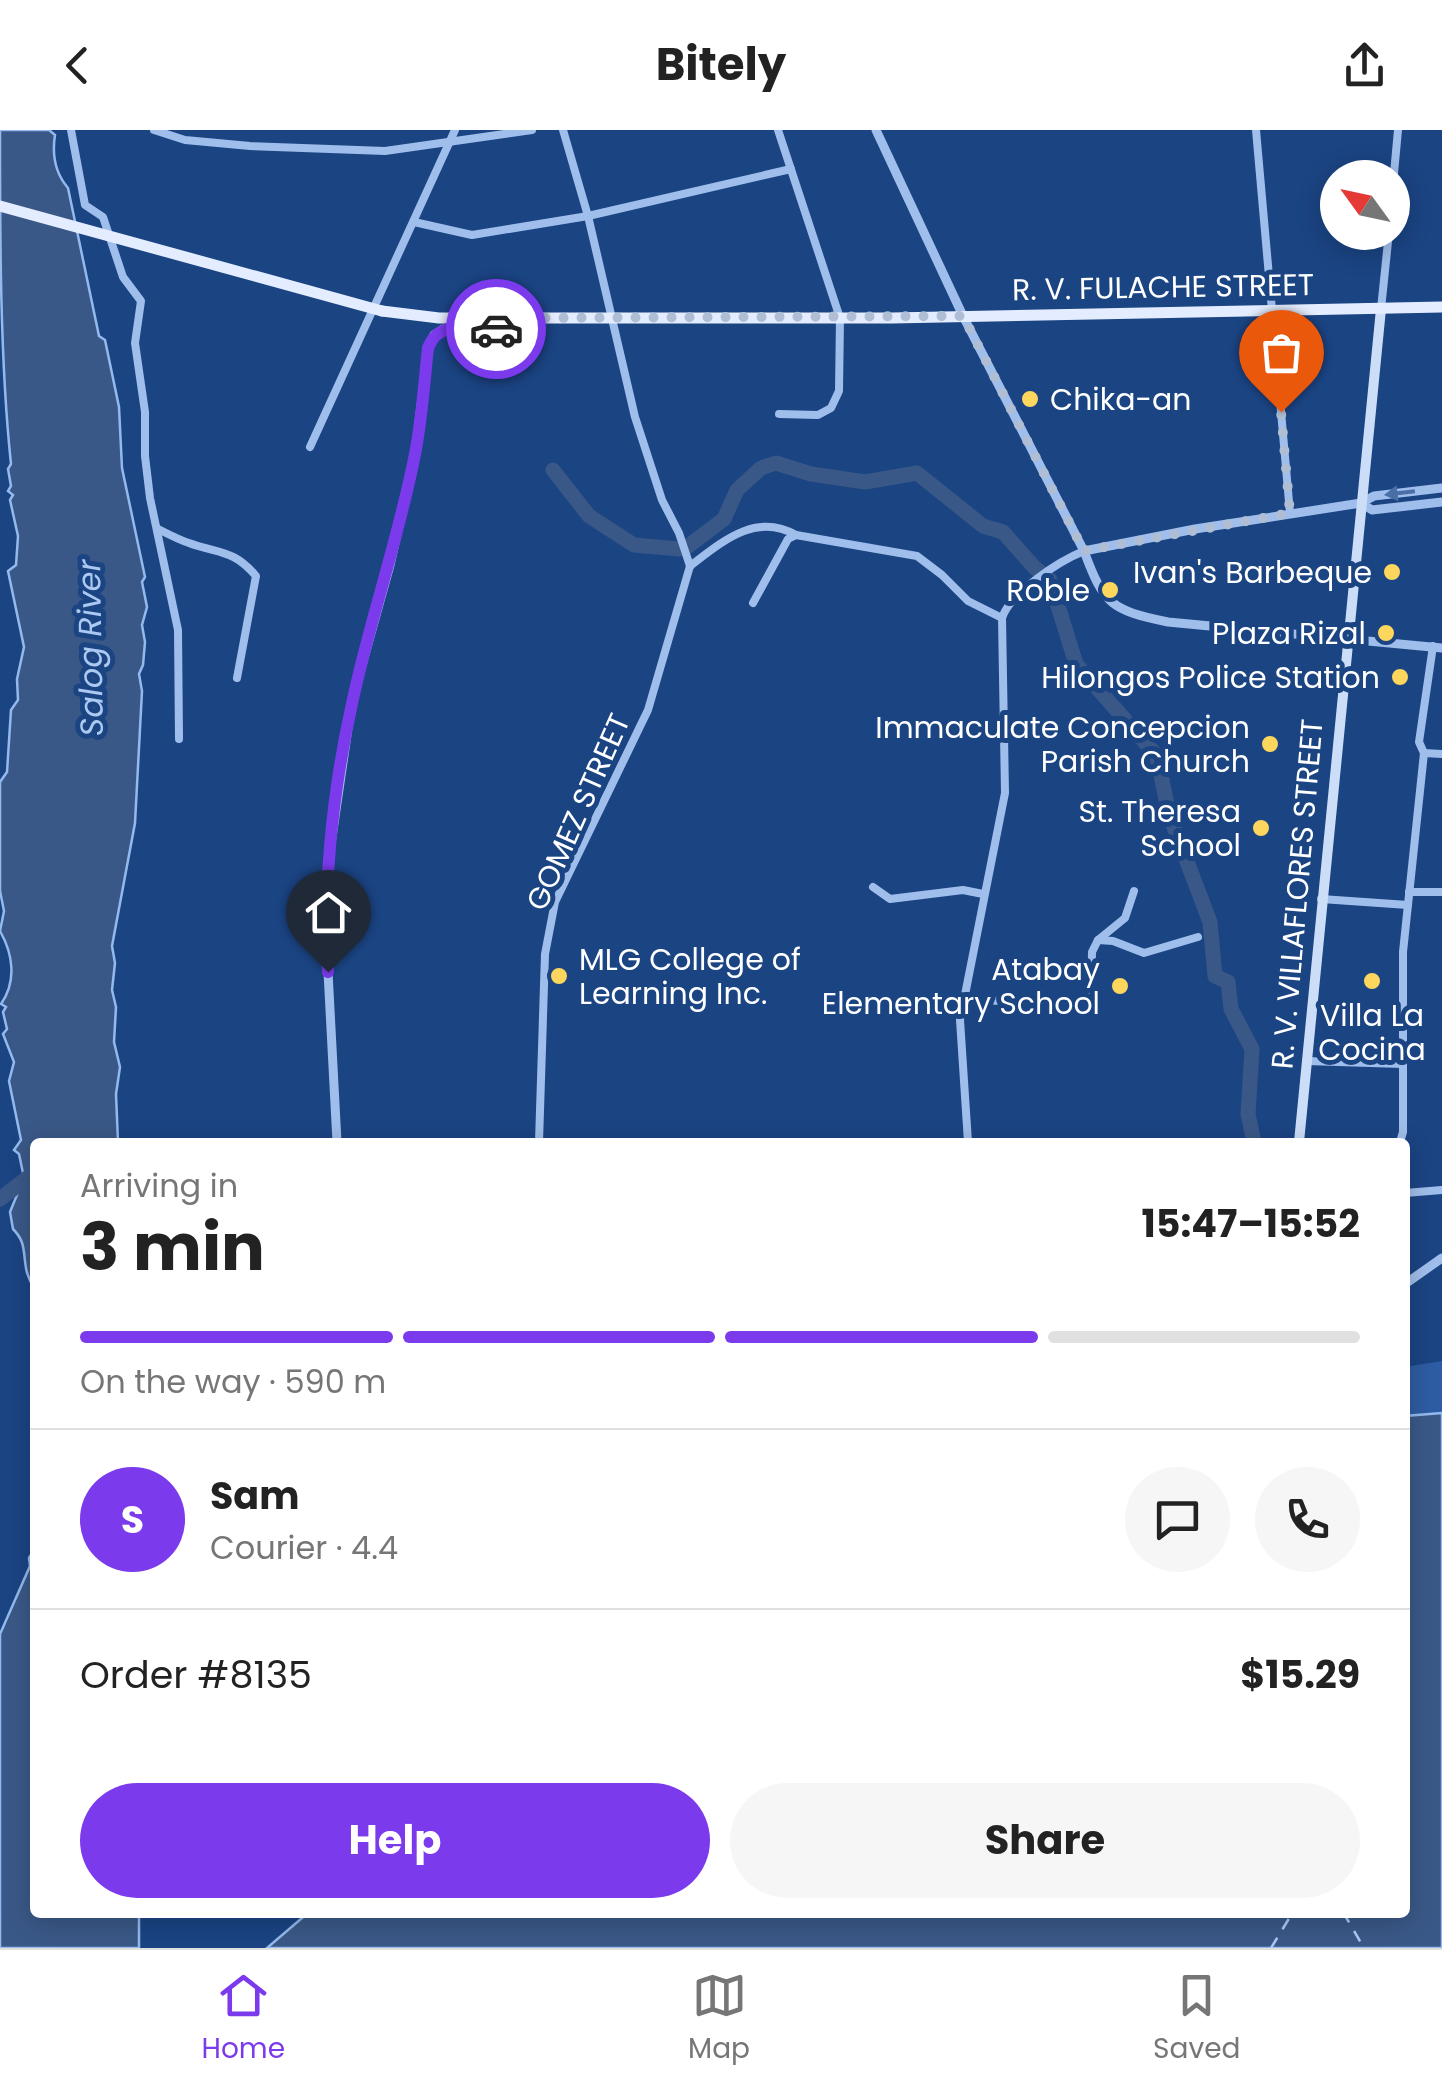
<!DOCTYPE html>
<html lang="en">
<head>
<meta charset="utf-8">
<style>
  :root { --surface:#fff; --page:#f6f6f6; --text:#222; --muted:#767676; --line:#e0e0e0; --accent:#7c3aed }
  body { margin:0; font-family:Poppins,sans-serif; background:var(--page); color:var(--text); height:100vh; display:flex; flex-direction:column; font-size:38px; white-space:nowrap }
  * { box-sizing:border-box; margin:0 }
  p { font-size:32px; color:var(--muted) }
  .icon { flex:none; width:55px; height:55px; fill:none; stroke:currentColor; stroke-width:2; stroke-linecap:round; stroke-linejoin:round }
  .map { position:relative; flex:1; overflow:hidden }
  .sheet { position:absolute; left:30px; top:1008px; width:1380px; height:780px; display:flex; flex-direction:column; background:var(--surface); border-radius:10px; box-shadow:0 5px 25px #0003 }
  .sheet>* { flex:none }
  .needle { width:65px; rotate:303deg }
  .tools { position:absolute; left:1320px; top:30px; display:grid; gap:20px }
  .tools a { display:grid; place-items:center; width:90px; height:90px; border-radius:50%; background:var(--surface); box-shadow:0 5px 25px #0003; font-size:50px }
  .pin { position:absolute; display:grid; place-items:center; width:85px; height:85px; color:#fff; margin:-102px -42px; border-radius:50% 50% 50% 0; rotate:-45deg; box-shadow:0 0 10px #0007 }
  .pin .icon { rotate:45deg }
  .courier { position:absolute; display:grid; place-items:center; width:100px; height:100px; margin:-50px; border:8px solid #7c3aed; border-radius:50%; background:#fff; color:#222; box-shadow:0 2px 12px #0007 }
  .overview em { font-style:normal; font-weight:700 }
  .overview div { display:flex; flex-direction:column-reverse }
  .overview { display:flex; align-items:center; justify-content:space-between; height:170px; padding:0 50px }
  h1 { font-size:65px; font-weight:700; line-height:75px }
  .bar { display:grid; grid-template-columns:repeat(4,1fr); gap:15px 10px; align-content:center; height:120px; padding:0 50px }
  .bar i { height:12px; border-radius:8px; background:var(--line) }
  .bar .current { background:var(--accent) }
  .bar p { grid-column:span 4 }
  .line { display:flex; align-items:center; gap:25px; padding:0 50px; border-top:2px solid var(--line) }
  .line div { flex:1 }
  .round { display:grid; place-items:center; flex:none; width:105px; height:105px; border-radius:52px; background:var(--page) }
  .cta { display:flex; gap:20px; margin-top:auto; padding:20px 50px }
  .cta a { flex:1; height:115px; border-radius:60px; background:var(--accent); color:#fff; font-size:40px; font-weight:700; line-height:115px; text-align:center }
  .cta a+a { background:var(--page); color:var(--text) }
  header { display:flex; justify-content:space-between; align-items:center; height:130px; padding:0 50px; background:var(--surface); font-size:45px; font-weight:700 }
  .tabs { display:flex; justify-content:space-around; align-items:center; height:140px; border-top:2px solid var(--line); background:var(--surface); font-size:28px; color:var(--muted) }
  .tabs a { display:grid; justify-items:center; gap:5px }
  .tabs .current { color:var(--accent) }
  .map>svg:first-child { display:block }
  .green { fill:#2e5ca2 }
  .water { fill:#3a5887; stroke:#93b9ed; stroke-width:2.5 }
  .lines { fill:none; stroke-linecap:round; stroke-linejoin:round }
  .river { stroke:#3a5887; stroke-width:15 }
  .ferry { stroke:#acc9f2; stroke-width:2.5; stroke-dasharray:12 10; stroke-linecap:butt }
  .minor { stroke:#a0beeb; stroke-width:8 }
  .tertiary { stroke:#a0beeb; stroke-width:9 }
  .secondary { stroke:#ccddf8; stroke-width:10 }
  .primary { stroke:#e4edff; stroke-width:11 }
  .primary-bridge { stroke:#e4edff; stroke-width:11 }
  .oneway { fill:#4a6fa7 }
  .done { stroke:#afbed4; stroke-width:10; stroke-dasharray:0 18 }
  .route { stroke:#7c3aed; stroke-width:12 }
  .poi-dot { fill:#fcd65d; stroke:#1b4483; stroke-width:4 }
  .labels { text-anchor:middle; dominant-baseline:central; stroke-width:10; stroke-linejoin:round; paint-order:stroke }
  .street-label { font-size:30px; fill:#fff; stroke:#1b4483 }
  .poi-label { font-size:30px; fill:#fff; stroke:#1b4483; text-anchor:end }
  .water-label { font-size:32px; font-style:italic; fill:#acc9f2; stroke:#1b4483 }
</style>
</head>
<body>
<header><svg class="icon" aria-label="back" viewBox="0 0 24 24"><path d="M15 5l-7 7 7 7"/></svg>Bitely<svg class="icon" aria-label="share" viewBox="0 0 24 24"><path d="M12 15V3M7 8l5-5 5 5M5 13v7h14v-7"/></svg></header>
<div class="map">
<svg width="1442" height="1818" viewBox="0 0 1442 1818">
  <rect width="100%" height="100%" fill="#1b4483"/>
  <path class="green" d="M1442,1231V1283L1405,1286V1237Z"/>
  <g class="water">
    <path d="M0,0H49L55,5C52,24 55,43 68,58L99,206L105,210L119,277L122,338L145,447L142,452L147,477L142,495L145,512L143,535L139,544L142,561L135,693L112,816L115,833L112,860L116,877L114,912L120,937L116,964L118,1012H35V1163C33,1154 27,1147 26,1138C23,1122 26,1112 13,1099L10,1082L24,1048L19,1024L14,1020L21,1010L9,951L14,932L3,904L7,899L3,882L6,877L1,874C17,851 13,824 0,801L4,781L0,761V652L7,642L11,580L18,570L17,549L24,517L8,441L16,435L18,406L10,370L13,365L8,361L11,356L8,339L11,334C0,231 0,106 0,0Z"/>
    <path d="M1442,1283V1818H267L309,1782H1405V1286Z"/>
    <path d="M35,1418V1782L139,1783V1818H0V1504L30,1436L29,1428Z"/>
  </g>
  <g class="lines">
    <g class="river">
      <path d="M553,340L589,386L634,415L679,419"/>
      <path d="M687,417L724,389L737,360L761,338L776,333L811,344L865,352L917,343L983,396L1003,402L1034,437L1050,450L1076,534L1157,626L1169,684L1210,792L1215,846L1228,852L1231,879L1252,919L1248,984L1254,1012"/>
      <path d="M0,1069L35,1042"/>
    </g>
    <g class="ferry">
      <path d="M1343,1782L1364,1818"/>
      <path d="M1271,1818L1293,1782"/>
    </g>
    <g class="minor">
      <path d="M71,0L85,75L103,87L123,147L141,171L135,213L145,282V326L150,368L178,500L179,609"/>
      <path d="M154,0L185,10L250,16L385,21L532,0"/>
      <path d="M563,0L588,86L635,287L662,370L679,403L690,436"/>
      <path d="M778,0L840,188L839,261L831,278L818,285L779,284"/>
      <path d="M1256,0L1290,383"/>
      <path d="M1392,65L1398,0"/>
      <path d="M414,92L472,105L588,86L791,39"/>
      <path d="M1381,179L1389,102"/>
      <path d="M310,317L455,0"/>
      <path d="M158,399C168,404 179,410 189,413C219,424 233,419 256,446L237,548"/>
      <path d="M690,436C723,411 756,382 796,405"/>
      <path d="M753,473L788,409L796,405L917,426L942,445L968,471L1002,488"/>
      <path d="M1424,623L1442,624"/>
      <path d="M873,757L890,769L963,760L983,764"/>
      <path d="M1409,762H1442"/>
      <path d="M1321,769L1408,775"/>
      <path d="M1098,810L1125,788L1134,761"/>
      <path d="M962,871L1091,870L1092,822L1098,810L1113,811L1144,823L1198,807"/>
      <path d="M1306,931L1403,934"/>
      <path d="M539,1012L545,824L555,772L648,580L690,436"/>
      <path d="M968,1012L960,890L1005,663L1002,488C1010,463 1059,431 1084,421"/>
      <path d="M1400,1012L1403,1002V822L1424,623L1419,612L1433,516"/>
      <path d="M1405,1063L1442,1060"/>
    </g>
    <g class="tertiary">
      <path d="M876,0L963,186L1084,421C1104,475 1111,480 1168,492L1442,518"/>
      <path d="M1361,373L1372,380L1442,372"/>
      <path d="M1084,421L1195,399L1361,373L1374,366L1442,358"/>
      <path d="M337,1012L326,804L327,741L352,571L390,435L415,325L428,218L434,205L443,199L515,200L529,188"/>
      <path d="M1405,1154L1442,1128"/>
    </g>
    <path class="secondary" d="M1299,1012L1381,179"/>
    <path class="primary" d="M382,181L439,188H892L1442,177"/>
    <path class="primary-bridge" d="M0,76L382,181"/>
  </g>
  <defs><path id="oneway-solid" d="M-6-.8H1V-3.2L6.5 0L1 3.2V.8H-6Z" transform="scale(2.5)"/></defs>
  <use class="oneway" href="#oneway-solid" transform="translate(1400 363) rotate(173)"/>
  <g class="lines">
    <path class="done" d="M496,199L520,198L529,188L963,186L1084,421L1290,383L1281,282"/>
    <path class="route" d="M328,842C323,750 333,658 353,569C371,486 399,407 415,324C422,289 424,254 428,218C439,189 470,198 496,199"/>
  </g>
  <g class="poi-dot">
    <circle cx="1030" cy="269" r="10"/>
    <circle cx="1392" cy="442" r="10"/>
    <circle cx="1110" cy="460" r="10"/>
    <circle cx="1386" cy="503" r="10"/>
    <circle cx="1400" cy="547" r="10"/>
    <circle cx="1270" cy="614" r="10"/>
    <circle cx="1261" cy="698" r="10"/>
    <circle cx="559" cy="846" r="10"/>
    <circle cx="1372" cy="851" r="10"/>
    <circle cx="1120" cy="856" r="10"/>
  </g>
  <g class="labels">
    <g class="street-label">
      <text transform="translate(1163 157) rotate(-1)">R. V. FULACHE STREET</text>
      <text transform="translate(578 682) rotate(-66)">GOMEZ STREET</text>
      <text transform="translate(1297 764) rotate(-85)">R. V. VILLAFLORES STREET</text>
    </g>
    <g class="poi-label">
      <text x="1050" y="269" text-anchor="start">Chika-an</text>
      <text x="1372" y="442">Ivan's Barbeque</text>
      <text x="1090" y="460">Roble</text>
      <text x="1366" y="503">Plaza Rizal</text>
      <text x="1380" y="547">Hilongos Police Station</text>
      <text x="1250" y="597">Immaculate Concepcion<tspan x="1250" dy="34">Parish Church</tspan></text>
      <text x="1241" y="681">St. Theresa<tspan x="1241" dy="34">School</tspan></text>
      <text x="579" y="829" text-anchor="start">MLG College of<tspan x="579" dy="34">Learning Inc.</tspan></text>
      <text x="1100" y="839">Atabay<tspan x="1100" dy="34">Elementary School</tspan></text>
      <text x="1372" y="885" text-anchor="middle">Villa La<tspan x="1372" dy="34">Cocina</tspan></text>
    </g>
    <g class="water-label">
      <text transform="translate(90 518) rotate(-91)">Salog River</text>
    </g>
  </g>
</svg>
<div class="tools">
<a><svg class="needle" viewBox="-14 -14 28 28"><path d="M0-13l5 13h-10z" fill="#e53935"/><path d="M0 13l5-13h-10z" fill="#767676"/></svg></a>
</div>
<div class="pin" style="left:1281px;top:282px;background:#ea580c"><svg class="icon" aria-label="bag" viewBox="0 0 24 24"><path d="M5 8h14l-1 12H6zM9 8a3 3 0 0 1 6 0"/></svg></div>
<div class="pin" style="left:328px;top:842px;background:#1f2937"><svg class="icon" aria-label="home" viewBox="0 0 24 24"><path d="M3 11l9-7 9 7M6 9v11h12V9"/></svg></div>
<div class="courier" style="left:496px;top:199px"><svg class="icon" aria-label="car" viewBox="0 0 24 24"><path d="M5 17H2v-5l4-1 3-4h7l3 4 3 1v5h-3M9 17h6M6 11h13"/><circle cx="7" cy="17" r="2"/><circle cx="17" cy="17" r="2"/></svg></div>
<section class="sheet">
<div class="overview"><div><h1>3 min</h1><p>Arriving in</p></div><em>15:47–15:52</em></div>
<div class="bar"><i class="current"></i><i class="current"></i><i class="current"></i><i></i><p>On the way · 590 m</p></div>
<div class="line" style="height:180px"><b class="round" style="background:var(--accent);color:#fff">S</b><div><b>Sam</b><p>Courier · 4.4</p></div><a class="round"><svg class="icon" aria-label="chat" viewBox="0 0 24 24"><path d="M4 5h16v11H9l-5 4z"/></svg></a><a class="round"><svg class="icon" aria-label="phone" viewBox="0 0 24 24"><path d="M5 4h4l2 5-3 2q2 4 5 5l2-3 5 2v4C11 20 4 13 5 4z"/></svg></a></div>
<div class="line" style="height:130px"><div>Order #8135</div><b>$15.29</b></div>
<div class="cta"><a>Help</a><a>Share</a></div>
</section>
</div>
<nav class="tabs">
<a class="current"><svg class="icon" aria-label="home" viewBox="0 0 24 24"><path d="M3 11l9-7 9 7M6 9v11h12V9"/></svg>Home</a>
<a><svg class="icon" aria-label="map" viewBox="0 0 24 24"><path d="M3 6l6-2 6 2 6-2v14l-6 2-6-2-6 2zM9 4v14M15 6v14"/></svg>Map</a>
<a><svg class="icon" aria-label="saved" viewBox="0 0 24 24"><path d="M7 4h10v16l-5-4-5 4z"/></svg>Saved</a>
</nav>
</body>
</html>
